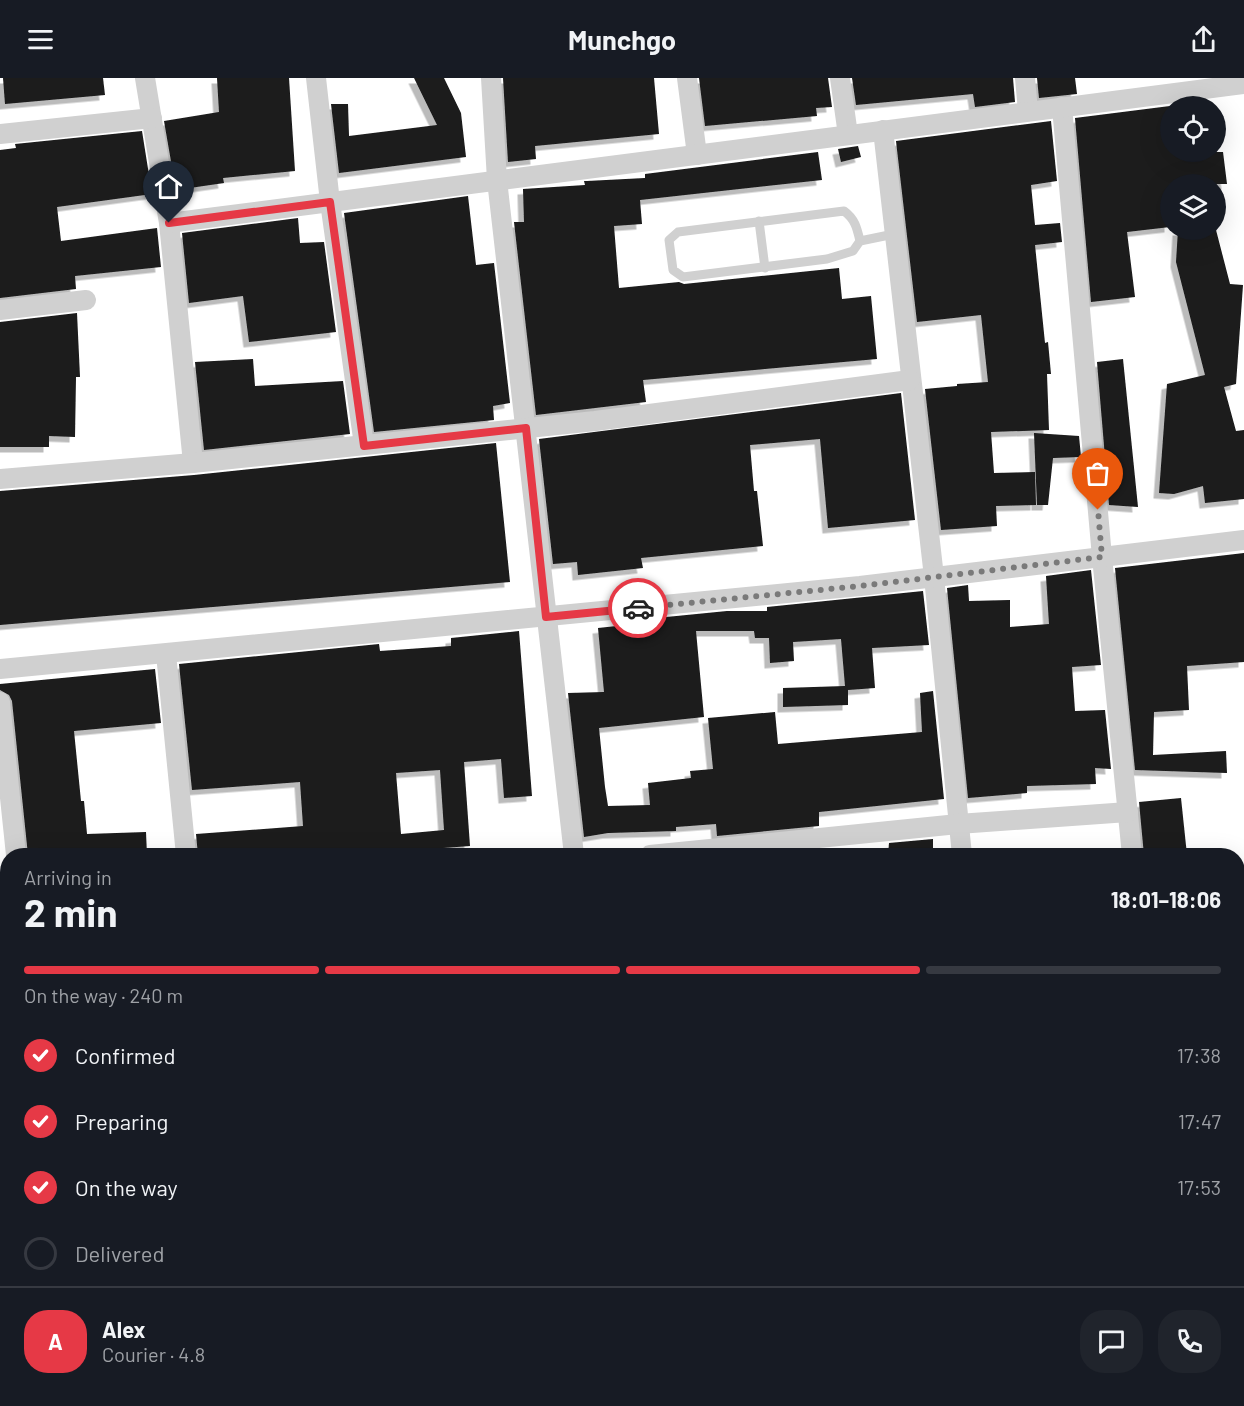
<!DOCTYPE html>
<html lang="en">
<head>
<meta charset="utf-8">
<style>
  :root { --surface:#171b24; --page:#20242c; --text:#f1f3f6; --muted:#9ea1a6; --line:#363941; --accent:#e63946 }
  body { margin:0; font-family:Barlow,sans-serif; background:var(--page); color:var(--text); height:100vh; display:flex; flex-direction:column; font-size:22px; white-space:nowrap }
  * { box-sizing:border-box; margin:0 }
  p { font-size:20px; color:var(--muted) }
  .icon { flex:none; width:33px; height:33px; fill:none; stroke:currentColor; stroke-width:2; stroke-linecap:round; stroke-linejoin:round }
  .map { position:relative; flex:1; overflow:hidden }
  .panel { position:absolute; left:0px; top:770px; width:1245px; height:560px; display:flex; flex-direction:column; background:var(--surface); border-radius:24px 24px 0 0; box-shadow:0 6px 24px #0002 }
  .panel>* { flex:none }
  .controls { position:absolute; left:1160px; top:18px; display:grid; gap:12px }
  .controls a { display:grid; place-items:center; width:66px; height:66px; border-radius:50%; background:var(--surface); box-shadow:0 6px 24px #0002; font-size:30px }
  .pin { position:absolute; display:grid; place-items:center; width:51px; height:51px; color:#fff; margin:-62px -26px; border-radius:50% 50% 50% 0; rotate:-45deg; box-shadow:0 0 6px #0007 }
  .pin .icon { rotate:45deg }
  .courier { position:absolute; display:grid; place-items:center; width:60px; height:60px; margin:-30px; border:4px solid #e63946; border-radius:50%; background:#fff; color:#222; box-shadow:0 2px 8px #0007 }
  .summary em { font-style:normal; font-weight:700 }
  .summary div { display:flex; flex-direction:column-reverse }
  .summary { display:flex; align-items:center; justify-content:space-between; height:102px; padding:0 24px }
  h1 { font-size:39px; font-weight:700; line-height:45px }
  .bar { display:grid; grid-template-columns:repeat(4,1fr); gap:9px 6px; align-content:center; height:72px; padding:0 24px }
  .bar i { height:8px; border-radius:4px; background:var(--line) }
  .bar .active { background:var(--accent) }
  .bar p { grid-column:span 4 }
  .line { display:flex; align-items:center; gap:15px; padding:0 24px; border-top:2px solid var(--line) }
  .line div { flex:1 }
  .round { display:grid; place-items:center; flex:none; width:63px; height:63px; border-radius:24px; background:var(--page) }
  ol { padding:0 24px; list-style:none }
  li { display:flex; align-items:center; gap:18px; height:66px }
  li p { margin-inline-start:auto }
  li .icon { padding:6px; border-radius:50%; background:var(--accent); color:#fff; stroke-width:4 }
  li:last-child { color:var(--muted) }
  li i { width:33px; height:33px; border:3px solid var(--line); border-radius:50% }
  header { display:flex; justify-content:space-between; align-items:center; height:78px; padding:0 24px; background:var(--surface); font-size:27px; font-weight:700 }
  .map>svg:first-child { display:block }
  .building { fill:#1a1a1a; fill-rule:evenodd; filter:url(#shadow) }
  .lines { fill:none; stroke-linecap:round; stroke-linejoin:round }
  .lane { stroke:#d0d0d0; stroke-width:9 }
  .street { stroke:#d0d0d0; stroke-width:20 }
  .secondary { stroke:#bdbdbd; stroke-width:27 }
  .done { stroke:#7a7a7a; stroke-width:6; stroke-dasharray:0 10.8 }
  .route { stroke:#e63946; stroke-width:8 }
</style>
</head>
<body>
<header><svg class="icon" aria-label="menu" viewBox="0 0 24 24"><path d="M4 6h16M4 12h16M4 18h16"/></svg>Munchgo<svg class="icon" aria-label="share" viewBox="0 0 24 24"><path d="M12 15V3M7 8l5-5 5 5M5 13v7h14v-7"/></svg></header>
<div class="map">
<svg width="1244" height="1328" viewBox="0 0 1244 1328">
  <defs>
    <filter id="shadow"><feDropShadow dx="-5.5" dy="5.5" stdDeviation="0" flood-color="#0004"/></filter>
  </defs>
  <rect width="100%" height="100%" fill="#fff"/>
  <g class="building">
    <path d="M3,0H103L105,17L5,26Z"/>
    <path d="M217,0H289L295,93L223,100L224,105L176,112L164,43L219,34Z"/>
    <path d="M414,0H444L461,35L466,79L339,95L331,26H348L349,58L437,47Z"/>
    <path d="M503,0H654L659,56L535,68L536,81L508,84Z"/>
    <path d="M699,0H828L832,29L816,30L817,38L705,48Z"/>
    <path d="M852,0H1013L1015,24L975,29L973,16L856,27Z"/>
    <path d="M1037,0H1075L1077,16L1039,20Z"/>
    <path d="M1170,28V74H1223L1227,106H1170V149L1127,154L1135,219L1091,224L1075,40Z"/>
    <path d="M1051,43L1057,103L1031,107L1035,147L1060,145L1062,164L1035,167L1045,265L1048,264L1051,296H1047L1049,352L991,354L994,395L1035,394L1036,427L996,428L997,448L941,452L925,311L957,308V306L988,304L981,237L917,244L896,63Z"/>
    <path d="M142,53L152,116L57,129L61,163L157,150L161,189L75,198L76,211L0,220V72L16,70L15,66Z"/>
    <path d="M858,68L861,79L841,84L838,71Z"/>
    <path d="M818,74L822,102L640,122L642,146L614,148L619,210L679,204L684,206L839,190L842,221L871,218L877,281L643,302L646,324L536,337L514,144H524L523,111L585,107L584,103H587L645,100V96Z"/>
    <path d="M468,118L476,187L494,185L510,325L493,328L494,342L374,354L344,135Z"/>
    <path d="M298,140L300,165L324,164L336,254L249,264L243,218L189,225L182,155Z"/>
    <path d="M1178,152H1216L1230,206L1243,207L1236,306L1224,309L1236,353L1244,352V421L1205,425L1203,408L1174,416L1159,415L1167,306L1205,297L1176,184Z"/>
    <path d="M77,235L80,299H76L75,359L49,358V369H0V244Z"/>
    <path d="M253,281L255,308L343,303L350,356L204,372L195,284Z"/>
    <path d="M1123,281L1138,429L1109,427L1097,284Z"/>
    <path d="M901,315L915,442L828,450L820,361L750,367L754,413H757L763,468L641,480L643,490L578,497L577,484L553,486L539,361Z"/>
    <path d="M1034,355L1079,358L1081,379L1053,380L1048,427H1037Z"/>
    <path d="M496,365L510,504L0,547V413L194,397Z"/>
    <path d="M1244,475V584L1187,588L1189,632L1154,634L1153,677L1226,673L1227,695L1135,692L1115,490Z"/>
    <path d="M1091,492L1101,587L1072,589L1075,633L1105,632L1111,691L1095,690L1096,706L1027,708V715L968,720L947,510L968,507L969,523L1010,522V549L1049,546L1046,498Z"/>
    <path d="M923,513L929,567L872,570L875,610L848,612V627L783,629V610L845,608L841,561L793,564L794,583L770,585L769,560H755L754,553H696L704,639L599,650L605,709L608,728L650,727L648,705L691,700L690,693L713,691L708,640L775,634L778,666L922,654L920,615L933,613L944,721L819,734V748L717,758L716,746L676,749V753L608,755L584,759L568,615L604,614L598,550L626,547V543L727,533H767V529Z"/>
    <path d="M519,553L532,718L504,720L501,681L464,684L470,768L403,773V777H198L196,756L303,748L300,704L192,712L179,586L379,566L380,573L451,568V560ZM440,692L444,752L401,756L396,695Z"/>
    <path d="M155,591L161,645L74,653L81,723H84L87,756L146,754L147,777H28L12,623L9,617L0,612V606Z"/>
    <path d="M1181,720L1187,777H1144L1139,724Z"/>
    <path d="M933,761V777H888L889,765Z"/>
    <path d="M840,770L841,777H770Z"/>
  </g>
  <g class="lines">
    <g class="lane">
      <path d="M759,143L765,190"/>
      <path d="M860,163C857,150 855,141 844,133L678,154L669,162L673,192L683,199L827,181L853,173L860,163L894,156"/>
    </g>
    <g class="street">
      <path d="M145,0L169,145L193,385"/>
      <path d="M316,0L330,124L364,367"/>
      <path d="M491,0L497,102L574,777"/>
      <path d="M687,0L697,77"/>
      <path d="M840,0L848,57"/>
      <path d="M1025,0L1028,33"/>
      <path d="M1062,29L1102,479L1132,777"/>
      <path d="M883,52L934,499L962,777"/>
      <path d="M0,56L152,40"/>
      <path d="M169,145L1244,6"/>
      <path d="M0,232L86,222"/>
      <path d="M0,401L193,385L595,343L910,302"/>
      <path d="M166,576L186,777"/>
      <path d="M0,591L860,508L1244,462"/>
      <path d="M0,624L16,777"/>
      <path d="M650,777L958,746L1128,734"/>
      <path d="M0,846L8,845"/>
      <path d="M71,1322L72,1328"/>
      <path d="M242,1322L243,1328"/>
      <path d="M1016,1322L1017,1328"/>
      <path d="M1186,1322L1187,1328"/>
      <path d="M419,1328L479,1322"/>
    </g>
    <g class="secondary">
      <path d="M1238,982H1244"/>
      <path d="M0,1108L8,1107"/>
      <path d="M613,1322L614,1328"/>
    </g>
  </g>
  <g class="lines">
    <path class="done" d="M638,530L860,508L1102,479L1098,432"/>
    <path class="route" d="M169,145L330,124L364,368L526,350L546,539L638,530"/>
  </g>
</svg>
<div class="controls">
<a><svg class="icon" aria-label="locate" viewBox="0 0 24 24"><circle cx="12" cy="12" r="6"/><path d="M12 2v4M12 18v4M2 12h4M18 12h4"/></svg></a>
<a><svg class="icon" aria-label="layers" viewBox="0 0 24 24"><path d="M12 4l9 5-9 5-9-5zM3 14l9 5 9-5"/></svg></a>
</div>
<div class="pin" style="left:1098px;top:432px;background:#ea580c"><svg class="icon" aria-label="bag" viewBox="0 0 24 24"><path d="M5 8h14l-1 12H6zM9 8a3 3 0 0 1 6 0"/></svg></div>
<div class="pin" style="left:169px;top:145px;background:#1f2937"><svg class="icon" aria-label="home" viewBox="0 0 24 24"><path d="M3 11l9-7 9 7M6 9v11h12V9"/></svg></div>
<div class="courier" style="left:638px;top:530px"><svg class="icon" aria-label="car" viewBox="0 0 24 24"><path d="M5 17H2v-5l4-1 3-4h7l3 4 3 1v5h-3M9 17h6M6 11h13"/><circle cx="7" cy="17" r="2"/><circle cx="17" cy="17" r="2"/></svg></div>
<section class="panel">
<div class="summary"><div><h1>2 min</h1><p>Arriving in</p></div><em>18:01–18:06</em></div>
<div class="bar"><i class="active"></i><i class="active"></i><i class="active"></i><i></i><p>On the way · 240 m</p></div>
<ol>
<li><svg class="icon" aria-label="check" viewBox="0 0 24 24"><path d="M5 12l5 5 9-10"/></svg>Confirmed<p>17:38</p></li>
<li><svg class="icon" aria-label="check" viewBox="0 0 24 24"><path d="M5 12l5 5 9-10"/></svg>Preparing<p>17:47</p></li>
<li><svg class="icon" aria-label="check" viewBox="0 0 24 24"><path d="M5 12l5 5 9-10"/></svg>On the way<p>17:53</p></li>
<li><i></i>Delivered</li>
</ol>
<div class="line" style="height:108px"><b class="round" style="background:var(--accent);color:#fff">A</b><div><b>Alex</b><p>Courier · 4.8</p></div><a class="round"><svg class="icon" aria-label="chat" viewBox="0 0 24 24"><path d="M4 5h16v11H9l-5 4z"/></svg></a><a class="round"><svg class="icon" aria-label="phone" viewBox="0 0 24 24"><path d="M5 4h4l2 5-3 2q2 4 5 5l2-3 5 2v4C11 20 4 13 5 4z"/></svg></a></div>
</section>
</div>
</body>
</html>
